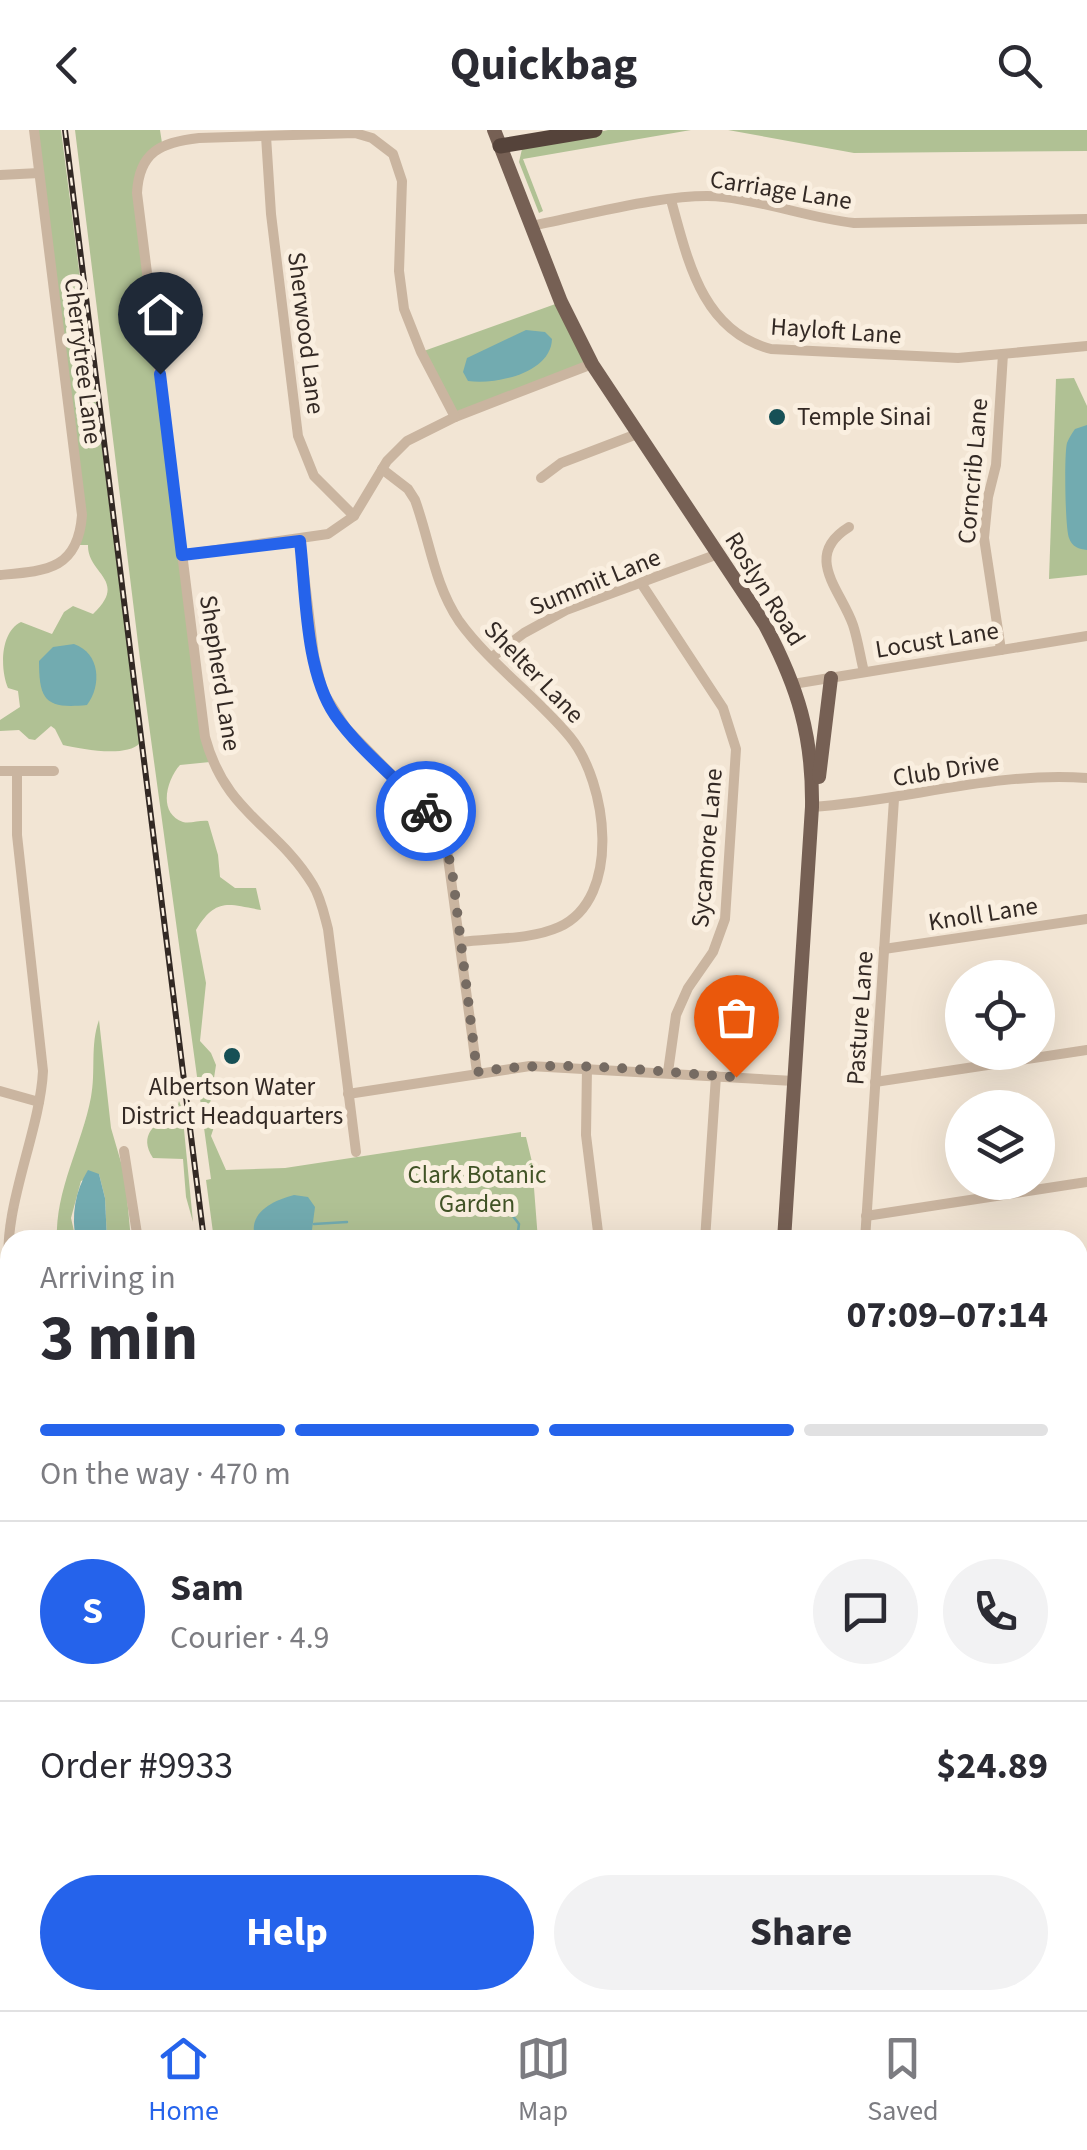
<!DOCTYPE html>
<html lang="en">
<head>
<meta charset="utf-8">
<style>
  :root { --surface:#fff; --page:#f2f2f3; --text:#2b2b33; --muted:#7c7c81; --line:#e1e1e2; --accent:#2563eb }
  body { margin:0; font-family:"Source Sans 3",sans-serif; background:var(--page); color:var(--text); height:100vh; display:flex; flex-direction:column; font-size:38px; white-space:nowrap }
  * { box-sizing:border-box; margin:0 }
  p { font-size:32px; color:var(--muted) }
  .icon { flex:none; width:55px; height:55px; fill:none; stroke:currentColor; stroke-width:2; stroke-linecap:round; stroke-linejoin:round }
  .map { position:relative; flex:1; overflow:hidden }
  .panel { position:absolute; left:0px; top:1100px; width:1088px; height:780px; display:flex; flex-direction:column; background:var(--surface); border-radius:30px 30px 0 0; box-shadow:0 10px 40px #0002 }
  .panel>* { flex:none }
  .fabs { position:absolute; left:945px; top:830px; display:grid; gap:20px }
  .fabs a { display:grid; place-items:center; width:110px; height:110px; border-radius:50%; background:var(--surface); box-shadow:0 10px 40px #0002; font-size:50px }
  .pin { position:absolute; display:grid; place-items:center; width:85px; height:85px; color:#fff; margin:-102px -42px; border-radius:50% 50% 50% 0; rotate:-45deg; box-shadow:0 0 10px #0007 }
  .pin .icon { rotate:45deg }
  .courier { position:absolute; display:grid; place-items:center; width:100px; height:100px; margin:-50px; border:8px solid #2563eb; border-radius:50%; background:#fff; color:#222; box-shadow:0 2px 12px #0007 }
  .overview em { font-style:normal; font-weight:700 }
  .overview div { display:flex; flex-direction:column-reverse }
  .overview { display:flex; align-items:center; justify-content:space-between; height:170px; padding:0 40px }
  h1 { font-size:65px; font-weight:700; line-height:75px }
  .bar { display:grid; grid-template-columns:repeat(4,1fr); gap:15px 10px; align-content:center; height:120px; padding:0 40px }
  .bar i { height:12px; border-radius:8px; background:var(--line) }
  .bar .on { background:var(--accent) }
  .bar p { grid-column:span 4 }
  .line { display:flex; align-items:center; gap:25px; padding:0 40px; border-top:2px solid var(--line) }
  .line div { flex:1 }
  .round { display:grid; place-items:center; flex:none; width:105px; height:105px; border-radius:52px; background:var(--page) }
  .cta { display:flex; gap:20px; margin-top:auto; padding:20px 40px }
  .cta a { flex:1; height:115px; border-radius:60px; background:var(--accent); color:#fff; font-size:40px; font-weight:700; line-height:115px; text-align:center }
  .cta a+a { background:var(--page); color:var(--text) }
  header { display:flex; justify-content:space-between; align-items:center; height:130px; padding:0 40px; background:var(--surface); font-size:45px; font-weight:700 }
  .tabs { display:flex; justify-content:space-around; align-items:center; height:140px; border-top:2px solid var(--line); background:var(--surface); font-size:28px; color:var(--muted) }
  .tabs a { display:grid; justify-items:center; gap:5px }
  .tabs .on { color:var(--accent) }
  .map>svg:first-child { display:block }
  .green { fill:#b0c194 }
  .water { fill:#72abb0 }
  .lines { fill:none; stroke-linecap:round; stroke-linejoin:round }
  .stream { stroke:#72abb0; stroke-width:2.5 }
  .minor { stroke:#cab5a0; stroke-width:10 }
  .major { stroke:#766054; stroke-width:14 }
  .highway { stroke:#55433a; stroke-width:15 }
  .rail-casing { stroke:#332924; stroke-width:6 }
  .rail { stroke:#faefe0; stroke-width:2.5; stroke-dasharray:8; stroke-linecap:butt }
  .done { stroke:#766b62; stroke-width:10; stroke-dasharray:0 18 }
  .route { stroke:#2563eb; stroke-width:12 }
  .poi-dot { fill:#175056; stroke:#faefe0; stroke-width:4 }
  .labels { text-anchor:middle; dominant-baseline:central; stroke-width:10; stroke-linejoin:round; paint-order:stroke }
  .street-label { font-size:25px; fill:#332924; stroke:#faefe0 }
  .poi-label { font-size:25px; fill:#332924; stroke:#faefe0; text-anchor:start }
  .park-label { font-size:25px; fill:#415326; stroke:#faefe0 }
</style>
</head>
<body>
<header><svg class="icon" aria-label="back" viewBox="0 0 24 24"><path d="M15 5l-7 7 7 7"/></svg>Quickbag<svg class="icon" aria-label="search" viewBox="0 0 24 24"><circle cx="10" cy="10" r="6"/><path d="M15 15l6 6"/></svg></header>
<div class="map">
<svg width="1087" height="1880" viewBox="0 0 1087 1880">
  <rect width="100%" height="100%" fill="#f2e5d4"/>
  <g class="green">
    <path d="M34,0H61L140,613C126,628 82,619 63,615L55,599L51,596L35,610L29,609L19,600L0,601V590L20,577L18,561L8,558C0,539 0,502 21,492L52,504L64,482L73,476L93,484C129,450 87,444 88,415H77L81,402Z"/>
    <path d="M75,0H160L162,13L137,48L210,632L180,635C167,649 157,683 183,692C190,694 200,690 208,691L218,725L220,747L235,758H256L261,780C228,774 216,767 196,800L206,853L200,911L211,923L216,935L210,974L214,997L211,1006L226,1040L285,1038L521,1002V1007H526L532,1032L538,1110H214L206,1050L211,1049L140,529Z"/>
    <path d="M608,0H691L523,29L543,81L539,83L519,32L522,19Z"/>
    <path d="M728,0H1087V21L854,23Z"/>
    <path d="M561,172L592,234L455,287L421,222Z"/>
    <path d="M1074,248L1087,276V445L1049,449L1056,249Z"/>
    <path d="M99,890L111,998L125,1046L131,1110H107L105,1068L99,1044L81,1051L71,1088L76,1110H57C55,1060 82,1015 91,967C96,942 90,915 99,890Z"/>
    <path d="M179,971L182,979L193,1092L186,1067L183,1029L153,1028C138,1005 155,992 175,985Z"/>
    <path d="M628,1870H770L772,1880H586Z"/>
  </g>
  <g class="water">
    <path d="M526,200L545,202L552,209C551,243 496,255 468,251L463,242L467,228Z"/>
    <path d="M1087,295V420C1079,419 1072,417 1069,408C1065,398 1064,323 1067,313C1069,308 1072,303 1075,299Z"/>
    <path d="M74,514C100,523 102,555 87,575C46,579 39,571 39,531L53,517Z"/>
    <path d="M88,1040L99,1044L105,1068L107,1110H76C71,1086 75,1061 88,1040Z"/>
    <path d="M294,1065L308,1067L315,1077L312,1100L301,1110H256C246,1084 271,1071 294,1065Z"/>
    <path d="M1087,1681V1836H1078V1690Z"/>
  </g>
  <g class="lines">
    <g class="stream">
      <path d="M506,1077L519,1094L517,1110"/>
      <path d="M314,1094L347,1092"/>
    </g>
    <g class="minor">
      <path d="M266,6L271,84L298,306L314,346L354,386"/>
      <path d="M0,45L39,43"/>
      <path d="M671,70C688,131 702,201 771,219L958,228L1087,216"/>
      <path d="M531,96C583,86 673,61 724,67C768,72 810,88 854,93L1087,89"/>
      <path d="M382,339L408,359L415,370C430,411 434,454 459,491C490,534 536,566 570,607C607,652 623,768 559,797C530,810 492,808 461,812"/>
      <path d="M541,348L561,333L637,304"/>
      <path d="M849,397C802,426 841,460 853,495C858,510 860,526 864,542"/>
      <path d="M300,411L314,526L323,562L346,598L427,681L447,720L477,942"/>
      <path d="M182,425L328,404L354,386L387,331L407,311L455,287L592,234"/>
      <path d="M0,445C46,441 78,440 82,385L34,0"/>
      <path d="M641,453L723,578L736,619L725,789L713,822L688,858L676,885L668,942"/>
      <path d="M1001,520L984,408L988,367L996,335L1003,224"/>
      <path d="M492,527L524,503L566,480L718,424"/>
      <path d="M793,554L1087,506"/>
      <path d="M0,641H54"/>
      <path d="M812,677C904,671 995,641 1087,648"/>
      <path d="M884,819L1087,789"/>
      <path d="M587,937L586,1005L599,1110"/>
      <path d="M875,952L1087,920"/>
      <path d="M0,961L39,972"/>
      <path d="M348,964L530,936L794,951"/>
      <path d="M124,1021L138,1110"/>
      <path d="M356,1022L328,799C324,784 321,768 313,755C277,695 226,685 205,607L137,63C139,22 161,12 199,8L355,3L372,8L393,24L402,51L399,141L404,179L421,222L455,287"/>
      <path d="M866,1086L1087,1052"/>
      <path d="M705,1110L716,946"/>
      <path d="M865,1110L894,669"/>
      <path d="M10,1142C0,1083 40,1003 43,941L17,705V641"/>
      <path d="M0,1297L10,1295"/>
      <path d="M1078,1322L1087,1321"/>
      <path d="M1078,1454L1087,1453"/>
      <path d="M0,1466L10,1465"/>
      <path d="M0,1564L10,1562"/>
      <path d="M1078,1586L1087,1585"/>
      <path d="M0,1666L10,1664"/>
      <path d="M0,1840H10"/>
      <path d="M385,1870L388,1880"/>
      <path d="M576,1880L618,1870"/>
    </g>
    <g class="major">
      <path d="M494,0L561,172L592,234L765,495C798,557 813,606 812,677L784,1110"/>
      <path d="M819,647L831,548"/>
      <path d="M1078,1189L1087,1188"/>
      <path d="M0,1364L10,1362"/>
      <path d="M770,1870L772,1880"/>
    </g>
    <path class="highway" d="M500,16L595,0"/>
    <g class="rail-casing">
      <g id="rail">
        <path d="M65,0L204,1110"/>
        <path d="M299,1870L300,1880"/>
      </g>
    </g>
    <use href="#rail" class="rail"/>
  </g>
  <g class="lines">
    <path class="done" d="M426,681L447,720L452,740L477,942C563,928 650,942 736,947"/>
    <path class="route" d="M160,244L182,425L300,411C306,463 305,541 335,585C360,621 398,649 426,681"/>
  </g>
  <g class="poi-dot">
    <circle cx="777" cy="287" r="10"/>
    <circle cx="232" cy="926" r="10"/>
  </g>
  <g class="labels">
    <g class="street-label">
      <text transform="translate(781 60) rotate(9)">Carriage Lane</text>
      <text transform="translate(836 201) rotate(4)">Hayloft Lane</text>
      <text transform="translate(306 203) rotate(83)">Sherwood Lane</text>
      <text transform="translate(83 231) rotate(83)">Cherrytree Lane</text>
      <text transform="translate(973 341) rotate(-85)">Corncrib Lane</text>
      <text transform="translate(595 452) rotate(-22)">Summit Lane</text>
      <text transform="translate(765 459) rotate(58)">Roslyn Road</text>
      <text transform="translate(937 510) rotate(-9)">Locust Lane</text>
      <text transform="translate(534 542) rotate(46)">Shelter Lane</text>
      <text transform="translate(220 543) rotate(81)">Shepherd Lane</text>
      <text transform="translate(946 640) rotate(-9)">Club Drive</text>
      <text transform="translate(707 718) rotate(-85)">Sycamore Lane</text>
      <text transform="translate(983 784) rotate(-9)">Knoll Lane</text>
      <text transform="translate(860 888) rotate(-86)">Pasture Lane</text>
    </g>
    <g class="poi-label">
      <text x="797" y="287">Temple Sinai</text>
      <text x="232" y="957" text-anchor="middle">Albertson Water<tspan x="232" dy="29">District Headquarters</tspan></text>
    </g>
    <g class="park-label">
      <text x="477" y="1045">Clark Botanic<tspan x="477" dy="29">Garden</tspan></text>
    </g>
  </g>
</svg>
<div class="fabs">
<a><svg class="icon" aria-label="locate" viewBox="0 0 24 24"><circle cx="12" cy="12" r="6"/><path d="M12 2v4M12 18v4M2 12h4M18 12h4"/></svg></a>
<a><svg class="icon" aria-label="layers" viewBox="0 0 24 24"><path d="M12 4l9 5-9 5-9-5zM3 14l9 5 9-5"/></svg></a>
</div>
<div class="pin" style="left:736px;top:947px;background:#ea580c"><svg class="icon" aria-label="bag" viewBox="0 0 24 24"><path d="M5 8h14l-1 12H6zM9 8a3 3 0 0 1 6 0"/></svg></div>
<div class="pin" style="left:160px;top:244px;background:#1f2937"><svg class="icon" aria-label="home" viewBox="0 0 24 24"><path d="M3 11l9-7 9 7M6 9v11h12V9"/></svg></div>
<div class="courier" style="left:426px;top:681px"><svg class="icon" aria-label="bike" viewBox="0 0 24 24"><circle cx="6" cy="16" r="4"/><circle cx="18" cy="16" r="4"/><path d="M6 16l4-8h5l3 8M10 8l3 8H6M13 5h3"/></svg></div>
<section class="panel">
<div class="overview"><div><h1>3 min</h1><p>Arriving in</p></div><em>07:09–07:14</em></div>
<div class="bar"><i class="on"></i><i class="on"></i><i class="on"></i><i></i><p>On the way · 470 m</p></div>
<div class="line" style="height:180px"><b class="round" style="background:var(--accent);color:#fff">S</b><div><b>Sam</b><p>Courier · 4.9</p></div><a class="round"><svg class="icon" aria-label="chat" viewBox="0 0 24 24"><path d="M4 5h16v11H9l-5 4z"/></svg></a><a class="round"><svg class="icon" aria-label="phone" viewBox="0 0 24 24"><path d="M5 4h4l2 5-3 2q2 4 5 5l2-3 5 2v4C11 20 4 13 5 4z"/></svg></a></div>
<div class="line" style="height:130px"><div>Order #9933</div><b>$24.89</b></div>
<div class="cta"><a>Help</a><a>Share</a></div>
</section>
</div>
<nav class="tabs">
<a class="on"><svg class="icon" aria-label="home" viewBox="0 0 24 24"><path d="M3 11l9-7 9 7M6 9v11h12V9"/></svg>Home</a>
<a><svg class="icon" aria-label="map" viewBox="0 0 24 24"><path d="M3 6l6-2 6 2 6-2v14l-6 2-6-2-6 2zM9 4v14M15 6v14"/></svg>Map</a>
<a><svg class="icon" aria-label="saved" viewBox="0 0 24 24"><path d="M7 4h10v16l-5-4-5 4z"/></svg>Saved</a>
</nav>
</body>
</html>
